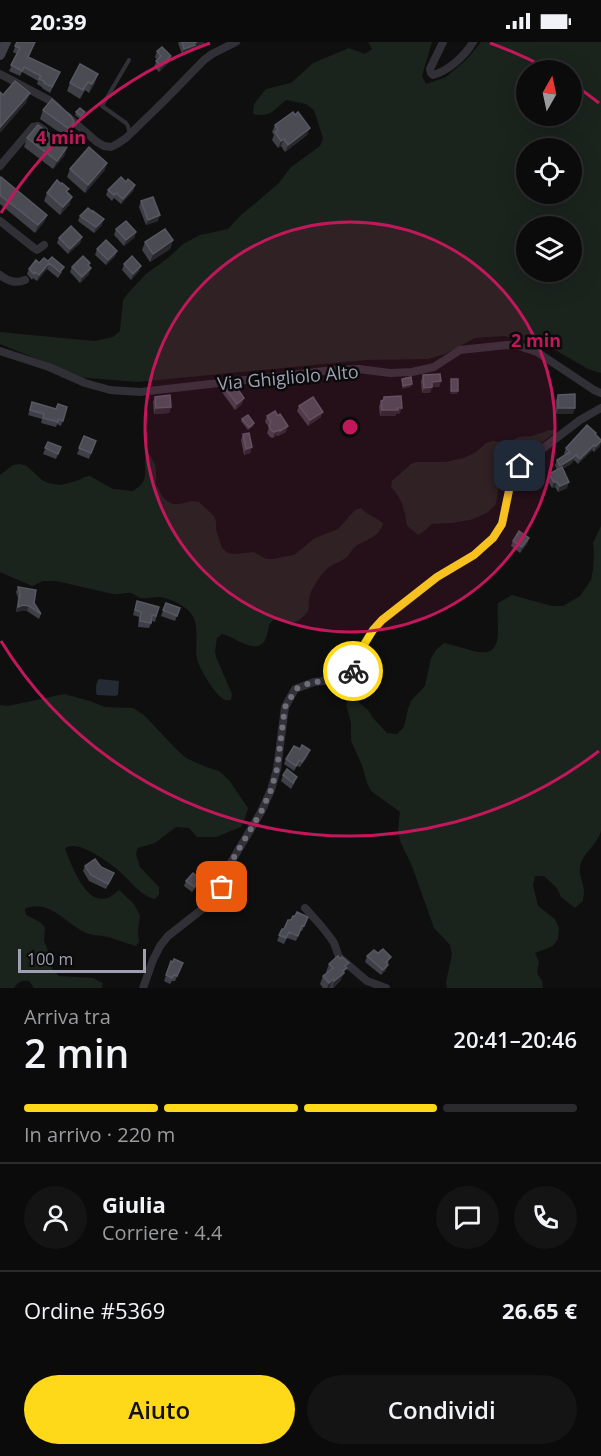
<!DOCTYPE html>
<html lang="it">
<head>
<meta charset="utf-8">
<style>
  :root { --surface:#0b0b0c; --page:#141415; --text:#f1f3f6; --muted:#9a9b9d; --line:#2b2b2d; --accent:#fed919 }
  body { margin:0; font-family:"Open Sans",sans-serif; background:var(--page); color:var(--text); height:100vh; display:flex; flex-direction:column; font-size:22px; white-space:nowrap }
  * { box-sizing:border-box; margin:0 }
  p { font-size:20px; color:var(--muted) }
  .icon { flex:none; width:33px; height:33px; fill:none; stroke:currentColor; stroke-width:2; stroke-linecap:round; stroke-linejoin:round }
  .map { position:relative; height:946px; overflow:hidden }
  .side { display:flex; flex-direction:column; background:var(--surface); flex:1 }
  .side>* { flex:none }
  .needle { width:39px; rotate:9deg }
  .tools { position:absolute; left:516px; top:18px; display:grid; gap:12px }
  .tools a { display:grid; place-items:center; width:66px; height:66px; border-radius:50%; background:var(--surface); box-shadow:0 6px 24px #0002,0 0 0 2px var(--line); font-size:30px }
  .scale { position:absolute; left:18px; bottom:15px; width:128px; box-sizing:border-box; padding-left:6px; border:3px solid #9fa1b3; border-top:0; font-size:16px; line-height:21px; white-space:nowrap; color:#9fa1b3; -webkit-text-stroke:4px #0a0a0b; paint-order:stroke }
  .pin { position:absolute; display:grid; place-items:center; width:51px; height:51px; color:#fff; margin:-26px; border-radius:12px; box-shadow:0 3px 9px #0006 }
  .courier { position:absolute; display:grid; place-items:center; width:60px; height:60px; margin:-30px; border:4px solid #fed919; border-radius:50%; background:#fff; color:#222; box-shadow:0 2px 8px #0007 }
  .summary em { font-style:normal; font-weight:600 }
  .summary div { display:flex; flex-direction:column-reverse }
  .summary { display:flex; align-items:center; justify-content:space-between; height:102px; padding:0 24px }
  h1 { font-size:39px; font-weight:600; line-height:45px }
  .bar { display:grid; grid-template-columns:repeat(4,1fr); gap:9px 6px; align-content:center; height:72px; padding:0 24px }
  .bar i { height:8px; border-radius:4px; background:var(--line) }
  .bar .active { background:var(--accent) }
  .bar p { grid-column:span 4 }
  .line { display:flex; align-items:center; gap:15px; padding:0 24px; border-top:2px solid var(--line) }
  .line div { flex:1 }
  .round { display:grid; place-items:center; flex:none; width:63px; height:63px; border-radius:32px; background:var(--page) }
  .primary-button { display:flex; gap:12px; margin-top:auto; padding:12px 24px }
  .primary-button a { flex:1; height:69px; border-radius:36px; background:var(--accent); color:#111; font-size:24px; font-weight:600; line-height:69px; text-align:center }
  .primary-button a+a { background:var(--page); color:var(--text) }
  .status { display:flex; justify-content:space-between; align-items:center; height:42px; padding:0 30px; background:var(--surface); direction:ltr }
  .status svg { height:16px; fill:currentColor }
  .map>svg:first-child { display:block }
  .green { fill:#1b231d; fill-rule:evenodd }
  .water { fill:#252b34 }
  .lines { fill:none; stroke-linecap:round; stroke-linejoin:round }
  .lane { stroke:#303036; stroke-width:4 }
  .street { stroke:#303036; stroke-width:8 }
  .secondary { stroke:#3e3e46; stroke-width:10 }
  .wall { fill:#3f4047 }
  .shaded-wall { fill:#28282c }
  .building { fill:#4a4b53; stroke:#575862; stroke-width:1.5 }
  .done { stroke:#6d6e7a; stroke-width:6; stroke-dasharray:0 10.8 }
  .route { stroke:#fed919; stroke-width:8 }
  .ring { fill:none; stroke:#c2185b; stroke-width:3 }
  .labels { text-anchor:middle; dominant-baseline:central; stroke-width:5; stroke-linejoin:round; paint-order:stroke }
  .street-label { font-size:18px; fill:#9fa1b3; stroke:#0a0a0b }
  .centre { fill:#c2185b; stroke:#0a0a0b; stroke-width:3 }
  .ring-label { font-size:18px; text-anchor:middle; font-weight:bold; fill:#c2185b; stroke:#0a0a0b; stroke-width:5; stroke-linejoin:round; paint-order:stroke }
</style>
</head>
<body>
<div class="status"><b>20:39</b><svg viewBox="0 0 49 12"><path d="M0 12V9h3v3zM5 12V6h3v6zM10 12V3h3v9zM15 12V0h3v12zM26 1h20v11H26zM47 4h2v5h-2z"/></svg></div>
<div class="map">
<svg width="601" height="946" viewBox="0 0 601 946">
  <rect width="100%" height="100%" fill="#0f0f10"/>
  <g class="green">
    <path d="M368,0H432L422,34L426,42L446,35L467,17L481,0H601V331L588,327L545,302L504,294L475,296L445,312L428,317L366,318L138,340L76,335L62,327L0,302V290L94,299L113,295L120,289L123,258L129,250L146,232L168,216L183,202L200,193L228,187L240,174L279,141L290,126L320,104L323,96L314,68L306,62L286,58C274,68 270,76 253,72L254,62L266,47L291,41L313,21L349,6L365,12L372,7ZM526,28H572V74H526ZM526,106H572V152H526ZM526,184H572V230H526Z"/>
    <path d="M550,388L557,389L505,429L499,442L496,462L487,471L470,478L452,481L432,482L423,490L418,493L407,484C405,469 402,456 391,445L392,439L411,422L417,420H445L464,416L476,410L486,401L493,399L500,400L513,398L519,395L532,394Z"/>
    <path d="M148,410L155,422L156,428V442L162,454L167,459L173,462H179L192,459L199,460L214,474L216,480V487L222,506L228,511L235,512L254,510L266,517H272L294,513L315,496L338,487L355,468L361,466C367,473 376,475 383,481C380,495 367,497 356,504C352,507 350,512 347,515C341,520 332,522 327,527C321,532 314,543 311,550C306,563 314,568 299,578C290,585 283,578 273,578C267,584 269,589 266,596C258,616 234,594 222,592L217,596L215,609L216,615L232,652L231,658C226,658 225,659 222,656C214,651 199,626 197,617C194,601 202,581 188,568C181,562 168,555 158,555C152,555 146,557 140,556C135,554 133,550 127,551C122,551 119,553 113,552L56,539H43L32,544L0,530V433L13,423L20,422L27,424L42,438L48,441L61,443L79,438L84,435L90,434L113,447L133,449C136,446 140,445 142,441C149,432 141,419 148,410Z"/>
    <path d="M601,484V789C598,802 585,809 581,821C577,833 584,839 584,850C584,853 583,856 583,859L575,866L561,855L557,846L544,834H535L533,843L538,864L555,877L559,886L558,897L553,904L535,911L539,920L537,931L542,939L543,946H447L446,940L452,912L450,903L434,886L412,824L400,799L398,788L400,770L371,749L367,741L362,723L351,699V681L346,662L352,655L368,668L373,676L387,691L397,692L404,685L408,667L411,659L425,644L431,616L436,608L444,601C450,603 457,604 463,606C480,611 497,617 498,591C498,581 497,571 498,561L512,553L552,564H563L580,554L591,538L593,528L594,510L593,501Z"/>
    <path d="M64,652L90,659L105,665L133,666L144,673L176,707L186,716L206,725L219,729L229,738L248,766L244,779L241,785L216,795H197L189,786L176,785L155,801L138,806L136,812L140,825L159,845V852L155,857C140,854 130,838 118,828C107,819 78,797 65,806C71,822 85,863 107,856C112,855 115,851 119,848L134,862L140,874L138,888L139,900L136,904C126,901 117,898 108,895C100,893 92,894 84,890C66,881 48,856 25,867L26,873L40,880L45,885L44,899L49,911L48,918L54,930L59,934L93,936L103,941L102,946H34L29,939C22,938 18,940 14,946H0V663L8,664Z"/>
  </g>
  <path class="water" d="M99,637L119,639L118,653L115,654L97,653C95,649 96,640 99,637Z"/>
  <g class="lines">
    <path class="lane" d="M129,18L102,64L126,81L128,84L130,92"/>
    <g class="street">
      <path d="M443,0L430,27L431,31L433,33C448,29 465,14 473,0"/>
      <path d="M0,32L49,58L58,66"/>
      <path d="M67,74L97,100L104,104L111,105L117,102L126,96L164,59L204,18L212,12L236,0"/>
      <path d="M0,124L33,85L38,84L44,88"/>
      <path d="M0,179L34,206L37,208L44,203"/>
      <path d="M0,233C8,239 15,242 25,238"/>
      <path d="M0,309L49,325L85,341L110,348L140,350L334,328L359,327L390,331L412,330L434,325L460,308L507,303L519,304L537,310L594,348L601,351"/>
      <path d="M305,866C315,877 326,888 334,901C336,906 337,910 339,915L367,939L386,946"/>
      <path d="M143,946L153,918L160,904L168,894L210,861L222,845L230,822L261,770L271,748L277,727L285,665L295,647L314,640L345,637L351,633L356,624L361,606L373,588L383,578L437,535L474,513L493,496L502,482L511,439L520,424L580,378L601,366"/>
    </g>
    <path class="secondary" d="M0,13L6,0"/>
  </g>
  <g class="wall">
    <path d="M17,0L29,15L60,30L50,51L42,46V45L37,42L38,39L22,30L20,34L9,29L17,12L13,10Z"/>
    <path d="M179,0H204V2L194,6L193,9L182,12L178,1Z"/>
    <path d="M157,9L171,14L169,20L159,30L154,25L157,18L155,15Z"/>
    <path d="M80,22L95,41L89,51L85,48L80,57L67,49L70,41Z"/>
    <path d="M43,68L71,74L70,90L66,95L40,77Z"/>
    <path d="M76,70H85L80,77L75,73Z"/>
    <path d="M275,83L307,93L285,110L281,104L278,106L272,98L274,93L272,90Z"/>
    <path d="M27,96L67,105L64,114L53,127L24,105Z"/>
    <path d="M107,121L104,129L85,151L67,135L70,127Z"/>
    <path d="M0,136L47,173L44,180L35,191L0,162Z"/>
    <path d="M126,140L135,143L133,149L121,162L114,156L112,159L106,153L108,148Z"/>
    <path d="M61,142L69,147L67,150L72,155L69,163L60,173L44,159L47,151Z"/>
    <path d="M141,159L158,179L146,183L139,165Z"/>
    <path d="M80,174L102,183L94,191L78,179Z"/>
    <path d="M116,187L136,190L134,196L124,204L114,193Z"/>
    <path d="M82,195L80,201L68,212L57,201L59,196Z"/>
    <path d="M173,198L170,207L150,220L142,208L145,200Z"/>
    <path d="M97,207L117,209L115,214L106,223L95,213Z"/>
    <path d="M44,216L62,230L58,236L47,227L37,239L33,236L32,238L27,232L29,227L39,221Z"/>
    <path d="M124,222L139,229L131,238L122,228Z"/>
    <path d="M89,224V232L80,241L70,230L72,225Z"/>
    <path d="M423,333L441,339L439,345H432L430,351H422L421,339Z"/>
    <path d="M223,344L242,362L235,368L221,349Z"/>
    <path d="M558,353L573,372H556V358Z"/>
    <path d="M155,355L171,365L169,371L154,372L153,360Z"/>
    <path d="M384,355L400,371L396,372V374H380L379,364Z"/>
    <path d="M32,360L56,367L67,365L61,384L57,382L56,385L41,381L42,377L28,373Z"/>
    <path d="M299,364L321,375L308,384L297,369Z"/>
    <path d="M267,374L286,390L278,394L277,393L273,396L270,395L267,391L269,385L265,380Z"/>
    <path d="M242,377L254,381L253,384L248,388L241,379Z"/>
    <path d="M243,392L252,405L250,411L244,413L241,398Z"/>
    <path d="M595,392L601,398L600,404L594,410L592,408L578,422L574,418L571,422L562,427L567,446L558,450L555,445L552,446L547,438L549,432L557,428L555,423L557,418L565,413L564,412L566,406Z"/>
    <path d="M84,394L96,399L89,417L77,412Z"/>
    <path d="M48,400L61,405L56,417L43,412Z"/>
    <path d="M529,496L527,502L520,511L511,504L513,499Z"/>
    <path d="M18,545L34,561L41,572L39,577L27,569H21L16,570L18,556L16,550Z"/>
    <path d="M137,559L159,565L155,580L152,579L149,586L138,585L139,575L133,573Z"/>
    <path d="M166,561L180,566L175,579L161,574Z"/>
    <path d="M308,714L300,725L297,724L294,729L284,722L286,717Z"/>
    <path d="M283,733L295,740L291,747L281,739Z"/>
    <path d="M85,824L101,825L114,831L106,847L89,839L83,829Z"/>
    <path d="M198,835L206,841L200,848L196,845L192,850L184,844L186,839Z"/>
    <path d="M308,875L302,889H300L296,899L287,896L284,902L277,899L282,887H284L291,878Z"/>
    <path d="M378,911L389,920L387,922L386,928L381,933L365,920L367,914Z"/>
    <path d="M340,917L349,921L340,939L333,946H323L320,942L323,934L327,931L326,930L329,922Z"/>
    <path d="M171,919L183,921L175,939H172L170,942L164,939Z"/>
  </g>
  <g class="shaded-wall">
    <path d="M197,0H204V2L194,6L193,9L182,12L184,7Z"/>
    <path d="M171,14L169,20L159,30L161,24Z"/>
    <path d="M98,32L95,41L89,51L92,42Z"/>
    <path d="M30,51L26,61L0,91V85Z"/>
    <path d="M73,82L70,90L66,95L69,87Z"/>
    <path d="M310,86L307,93L285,110L288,103Z"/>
    <path d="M284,97L281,104L278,106L281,99Z"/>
    <path d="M67,105L64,114L53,127L57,119Z"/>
    <path d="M107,121L104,129L85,151L88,143Z"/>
    <path d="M135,143L133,149L121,162L123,157Z"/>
    <path d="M72,155L69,163L60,173L63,165Z"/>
    <path d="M47,173L44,180L35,191L38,183Z"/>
    <path d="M160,173L158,179L146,183L148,178Z"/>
    <path d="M104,177L102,183L94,191L96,185Z"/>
    <path d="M136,190L134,196L124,204L126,198Z"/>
    <path d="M82,195L80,201L68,212L70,207Z"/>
    <path d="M173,198L170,207L150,220L153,212Z"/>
    <path d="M117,209L115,214L106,223L108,218Z"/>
    <path d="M49,221L47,227L37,239L39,233Z"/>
    <path d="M141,224L139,229L131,238L133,232Z"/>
    <path d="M91,226L89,232L80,241L82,235Z"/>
    <path d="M441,339L439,345H430L432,340Z"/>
    <path d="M412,342L411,345L402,347L403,344Z"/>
    <path d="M432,345L430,351H422L424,346Z"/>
    <path d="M451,349H458L457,352H450Z"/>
    <path d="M244,356L242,362L235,368L237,362Z"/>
    <path d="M171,365L169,371L154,372L156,366Z"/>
    <path d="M402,366L400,371L396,372V374H380L382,368Z"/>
    <path d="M558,366H575L573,372H556Z"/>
    <path d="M323,370L321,375L308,384L310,378Z"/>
    <path d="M288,384L286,390L278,394L280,389Z"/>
    <path d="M279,388L277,393L273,396L275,390Z"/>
    <path d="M601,399L600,404L594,410L596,404Z"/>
    <path d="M594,403L592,408L578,422L580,417Z"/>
    <path d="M252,405L250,411L244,413L246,407Z"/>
    <path d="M576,413L574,418L571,422L558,429L560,424Z"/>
    <path d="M554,440H557L555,445L552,446Z"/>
    <path d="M569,440L567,446L558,450L560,444Z"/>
    <path d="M529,496L527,502L520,511L522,505Z"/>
    <path d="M23,563L29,564L27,569H21L16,570L18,565Z"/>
    <path d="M310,708L308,714L300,725L302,720Z"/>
    <path d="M208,835L206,841L200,848L202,843Z"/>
    <path d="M349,921L340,939L332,946L334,939L345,924Z"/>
    <path d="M388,923L386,928L381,933L383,928Z"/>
    <path d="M333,937L330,946H327L329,941Z"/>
  </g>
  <g class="building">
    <path d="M17,0H35L28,15L60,30L52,45L44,41V39L39,37L41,34L24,25L22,29L11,23L20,6L15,4Z"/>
    <path d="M182,0H197L194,1L195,3L184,7Z"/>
    <path d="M162,5L171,14L161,24L156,19L161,14L157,9Z"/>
    <path d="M80,22L98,32L92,42L88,40L83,48L70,41Z"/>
    <path d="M15,39L30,51L0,85V50L3,53Z"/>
    <path d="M52,57L71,74L74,79L73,82L69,87L43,68Z"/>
    <path d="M80,66L85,70L81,74L76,70Z"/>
    <path d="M293,70L295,73L298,70L310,86L288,103L284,97L281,99L275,90L278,88L275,83Z"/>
    <path d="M38,83L67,105L57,119L27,96Z"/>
    <path d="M89,105L107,121L88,143L70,127Z"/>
    <path d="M1,135L47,173L38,183L0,153V136Z"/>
    <path d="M121,135L126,140L128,137L135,143L123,157L116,151L114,153L108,148Z"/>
    <path d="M57,138L61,142L62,141L69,147L66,149L72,155L63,165L47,151Z"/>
    <path d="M153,155L160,173L148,178L141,159Z"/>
    <path d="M88,166L93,170V169L104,177L96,185L80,174Z"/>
    <path d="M126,179L136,190L126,198L116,187Z"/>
    <path d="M71,184L82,195L70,207L59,196Z"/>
    <path d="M165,187L173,198L153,212L145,200Z"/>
    <path d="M106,198L117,209L108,218L97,207Z"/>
    <path d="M83,214L90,221L88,223L91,226L82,235L72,225Z"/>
    <path d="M132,214L141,224L133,232L124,222Z"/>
    <path d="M52,215L64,225L60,230L49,221L39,233L35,230L34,232L29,227L36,218L39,221L44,216L48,219Z"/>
    <path d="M440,332L441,339L432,340V345L424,346L423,333Z"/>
    <path d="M411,335L412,342L403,344L402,337Z"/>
    <rect x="451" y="337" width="7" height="12"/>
    <path d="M233,340L244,356L237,362L223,344L227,341Z"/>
    <path d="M575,352V366H558V353Z"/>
    <path d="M170,353L171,365L156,366L155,355Z"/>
    <path d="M401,354L402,366H397L398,368H382L381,359L384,358V355Z"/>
    <path d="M313,355L323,370L310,378L299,364Z"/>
    <path d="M32,360L56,367L58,362L67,365L63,379L58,377V380L43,376L44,372L30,368Z"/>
    <path d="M275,369L278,374L280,372L288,384L280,389L279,388L275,390L272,389L269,385L271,380L267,374Z"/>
    <path d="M248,373L254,381L249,385L242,377Z"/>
    <path d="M587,383L596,391L595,392L601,398V399L596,404L594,403L580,417L576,413L573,416L560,424L557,418L570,410L566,406Z"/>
    <path d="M249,391L252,405L246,407L243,392Z"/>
    <path d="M84,394L96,399L91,411L79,406Z"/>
    <path d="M48,400L61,405L58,412L45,406Z"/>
    <path d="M562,425L569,440L560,444L557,440H554L549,432Z"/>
    <path d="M519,489L529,496L522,505L513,499Z"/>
    <path d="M18,545L36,548L34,561L41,572L29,564L23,563L18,565L20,551Z"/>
    <path d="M137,559L159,565L156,574L152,573L151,581L140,579L141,570L135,568Z"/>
    <path d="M166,561L180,566L177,574L163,568Z"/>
    <path d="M302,703L310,708L302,720L299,718L296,724L286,717L294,704L300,707Z"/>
    <path d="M287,727L297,735L293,741L283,733Z"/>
    <path d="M95,817L101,825L114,831L108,842L91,833L85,824Z"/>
    <path d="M202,830L208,835L202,843L198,839L194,845L186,839L193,831L198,835Z"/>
    <path d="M297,870L308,875L304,884L302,883L298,894L289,890L286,896L279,893L282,887H284L288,878H291L293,874H295Z"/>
    <path d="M383,907L391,915L386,920L388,923L383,928L367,914L374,908L378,911Z"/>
    <path d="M338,914L340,917L342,915L349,921L345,924L347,926L342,929L344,931L334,939L333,937L329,941L323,934L333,926L329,922Z"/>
    <path d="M174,917L183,921L177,934L174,933L172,936L166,933L171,919L173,920Z"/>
  </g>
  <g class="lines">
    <path class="done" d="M222,845L230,822L261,770L271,748L277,727L285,665L296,647C302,644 309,641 315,640C328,638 346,642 353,629"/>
    <path class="route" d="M353,629L362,606L373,588L382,578L437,535L474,513L493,496L502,482L511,439L520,424"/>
  </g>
  <circle cx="350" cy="385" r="205" fill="#c2185b" fill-opacity=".12"/>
  <g class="ring">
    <circle cx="350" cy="385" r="205"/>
    <path d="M599 709A409 409 0 0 1 1 599M1 171A409 409 0 0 1 210 1M490 1A409 409 0 0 1 548 27M573 42A409 409 0 0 1 599 61"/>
  </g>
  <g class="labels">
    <g class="street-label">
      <text transform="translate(288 335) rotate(-5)">Via Ghigliolo Alto</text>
    </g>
  </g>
  <circle cx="350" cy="385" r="9" class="centre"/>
  <g class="ring-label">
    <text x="61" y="102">4 min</text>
    <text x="536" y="305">2 min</text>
  </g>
</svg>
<div class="tools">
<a><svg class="needle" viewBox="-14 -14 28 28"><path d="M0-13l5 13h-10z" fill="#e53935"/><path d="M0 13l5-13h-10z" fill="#9a9b9d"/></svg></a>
<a><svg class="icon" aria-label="locate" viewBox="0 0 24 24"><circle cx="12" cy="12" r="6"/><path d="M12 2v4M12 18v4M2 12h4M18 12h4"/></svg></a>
<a><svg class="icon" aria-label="layers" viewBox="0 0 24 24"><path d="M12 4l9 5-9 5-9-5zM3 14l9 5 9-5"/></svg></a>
</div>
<div class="scale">100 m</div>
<div class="pin" style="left:222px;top:845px;background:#ea580c"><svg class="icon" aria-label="bag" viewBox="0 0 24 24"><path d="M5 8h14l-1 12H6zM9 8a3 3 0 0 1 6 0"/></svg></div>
<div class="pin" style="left:520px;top:424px;background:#1f2937"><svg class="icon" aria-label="home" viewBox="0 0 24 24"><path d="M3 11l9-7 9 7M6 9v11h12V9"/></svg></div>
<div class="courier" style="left:353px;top:629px"><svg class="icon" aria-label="bike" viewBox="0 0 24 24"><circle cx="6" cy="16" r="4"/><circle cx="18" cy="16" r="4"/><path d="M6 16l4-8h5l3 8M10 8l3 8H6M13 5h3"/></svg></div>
</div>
<section class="side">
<div class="summary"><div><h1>2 min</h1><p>Arriva tra</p></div><em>20:41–20:46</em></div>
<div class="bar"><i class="active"></i><i class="active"></i><i class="active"></i><i></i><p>In arrivo · 220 m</p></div>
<div class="line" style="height:108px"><a class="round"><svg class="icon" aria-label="person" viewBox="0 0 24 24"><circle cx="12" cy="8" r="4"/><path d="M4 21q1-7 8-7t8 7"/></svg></a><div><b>Giulia</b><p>Corriere · 4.4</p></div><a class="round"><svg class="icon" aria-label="chat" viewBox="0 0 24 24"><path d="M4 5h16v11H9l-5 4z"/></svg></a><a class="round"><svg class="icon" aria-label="phone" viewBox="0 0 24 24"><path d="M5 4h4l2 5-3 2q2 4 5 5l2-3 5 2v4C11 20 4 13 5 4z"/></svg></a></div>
<div class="line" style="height:78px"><div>Ordine #5369</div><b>26.65 €</b></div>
<div class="primary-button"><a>Aiuto</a><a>Condividi</a></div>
</section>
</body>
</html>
